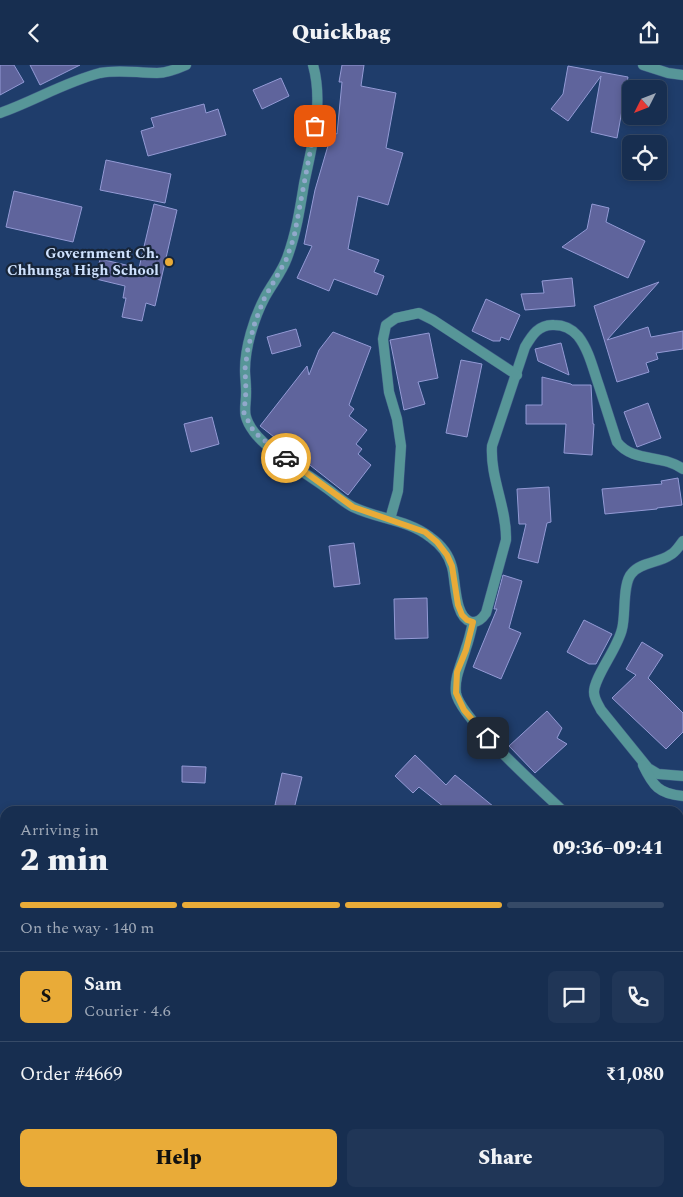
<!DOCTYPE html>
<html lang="en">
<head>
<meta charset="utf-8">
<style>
  :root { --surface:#172e50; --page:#203657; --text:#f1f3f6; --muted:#9ea8b7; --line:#364a67; --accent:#e9ab38 }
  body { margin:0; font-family:Spectral,serif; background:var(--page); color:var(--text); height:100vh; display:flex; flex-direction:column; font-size:19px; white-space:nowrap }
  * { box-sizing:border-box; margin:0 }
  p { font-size:16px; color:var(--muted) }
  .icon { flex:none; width:28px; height:28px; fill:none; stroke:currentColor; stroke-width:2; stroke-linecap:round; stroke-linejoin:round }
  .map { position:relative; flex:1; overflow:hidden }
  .details { position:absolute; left:0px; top:741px; width:684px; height:391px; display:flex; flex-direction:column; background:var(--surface); border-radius:15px 15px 0 0; box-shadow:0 2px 8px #0003,0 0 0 1px var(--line) }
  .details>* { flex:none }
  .needle { width:32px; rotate:228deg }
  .fabs { position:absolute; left:622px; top:15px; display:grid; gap:10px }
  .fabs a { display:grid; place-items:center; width:45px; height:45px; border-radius:8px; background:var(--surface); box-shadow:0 2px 8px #0003,0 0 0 1px var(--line); font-size:25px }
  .pin { position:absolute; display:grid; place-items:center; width:42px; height:42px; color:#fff; margin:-21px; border-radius:10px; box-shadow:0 2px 8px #0006 }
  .courier { position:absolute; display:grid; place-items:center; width:50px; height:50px; margin:-25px; border:4px solid #e9ab38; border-radius:50%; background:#fff; color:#222; box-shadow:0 1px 6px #0007 }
  .headline em { font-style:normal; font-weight:800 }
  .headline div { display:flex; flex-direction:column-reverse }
  .headline { display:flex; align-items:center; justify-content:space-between; height:85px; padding:0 20px }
  h1 { font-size:32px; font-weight:800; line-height:38px }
  .bar { display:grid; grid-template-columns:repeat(4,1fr); gap:8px 5px; align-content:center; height:60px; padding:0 20px }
  .bar i { height:6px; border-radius:4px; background:var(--line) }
  .bar .on { background:var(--accent) }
  .bar p { grid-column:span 4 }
  .line { display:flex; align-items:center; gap:12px; padding:0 20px; border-top:1px solid var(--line) }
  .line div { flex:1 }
  .round { display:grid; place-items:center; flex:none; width:52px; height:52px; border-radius:8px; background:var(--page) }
  .action { display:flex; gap:10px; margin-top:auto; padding:10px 20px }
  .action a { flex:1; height:58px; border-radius:8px; background:var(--accent); color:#111; font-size:20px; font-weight:800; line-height:58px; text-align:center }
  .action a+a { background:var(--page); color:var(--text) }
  header { display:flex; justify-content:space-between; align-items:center; height:65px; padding:0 20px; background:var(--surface); font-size:22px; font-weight:800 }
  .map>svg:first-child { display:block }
  .building { fill:#5f649c; stroke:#939ad5 }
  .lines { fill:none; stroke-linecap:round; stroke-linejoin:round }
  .minor-casing { stroke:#3f5b85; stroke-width:11 }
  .minor { stroke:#579698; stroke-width:10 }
  .done { stroke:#91a8cb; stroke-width:5; stroke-dasharray:0 9 }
  .route { stroke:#e9ab38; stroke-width:6 }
  .poi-dot { fill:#e9ab38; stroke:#172539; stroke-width:2 }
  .labels { text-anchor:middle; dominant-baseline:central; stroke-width:4.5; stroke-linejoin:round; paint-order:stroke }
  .poi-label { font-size:15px; font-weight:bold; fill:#cfe2fe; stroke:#172539; text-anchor:end }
</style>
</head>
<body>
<header><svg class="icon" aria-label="back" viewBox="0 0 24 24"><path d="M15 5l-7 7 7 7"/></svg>Quickbag<svg class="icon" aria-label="share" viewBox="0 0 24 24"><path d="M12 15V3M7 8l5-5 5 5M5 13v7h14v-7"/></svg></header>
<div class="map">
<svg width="683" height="1132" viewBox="0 0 683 1132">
  <rect width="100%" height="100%" fill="#1f3d6b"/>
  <g class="building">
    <path d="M0,0H14L24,17L0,30Z"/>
    <path d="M30,0H80L40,20Z"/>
    <path d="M342,0H364L361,21L396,28L386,83L403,88L388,140L358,131L348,184L379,195L374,207L384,211L377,230L334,214L329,226L297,213L312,181L304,179L315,125L332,67L337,69L342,17H339Z"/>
    <path d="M568,1L628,12L617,73L591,67L601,11L568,56L551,44L563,29Z"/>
    <path d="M281,13L289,31L262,44L253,25Z"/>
    <path d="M204,39L206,48L218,44L226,70L148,91L141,66L154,62L151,53Z"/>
    <path d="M106,95L171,109L165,138L100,125Z"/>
    <path d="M14,126L82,142L73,177L6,162Z"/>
    <path d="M154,139L177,145L155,241L146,238L142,256L122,252L126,233H123L125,221L96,214L100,194L139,203Z"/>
    <path d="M592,139L609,143L606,157L645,176L628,213L562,182L587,164Z"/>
    <path d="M572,213L575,241L525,245L521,229L544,228L542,216Z"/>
    <path d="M659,217L607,275L648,262L651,272L683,266V284L656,288L658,294L646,298L649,307L617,317L594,241Z"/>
    <path d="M486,234L520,250L509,275L501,272L500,276H493L472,266Z"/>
    <path d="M296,264L301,281L272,289L267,272Z"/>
    <path d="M333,267L371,282L349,340L354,344L349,351L367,365L356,379L362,384L358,389L371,400L348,430L260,361L307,301L309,310L319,285Z"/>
    <path d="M429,268L438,313L418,317L425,339L404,345L390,275Z"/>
    <path d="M561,278L569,310L538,296L535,284Z"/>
    <path d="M461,295L482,299L467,372L446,368Z"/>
    <path d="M542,312L571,319L572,320H591L593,359H594L592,390L564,388L566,359H526V340H542Z"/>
    <path d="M648,338L661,373L637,382L624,347Z"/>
    <path d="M212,352L219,379L191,387L184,359Z"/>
    <path d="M678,413L682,440L657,443V444L605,449L602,424L662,419L661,416Z"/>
    <path d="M549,422L551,457L547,458L538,498L518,493L526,459H519L517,424Z"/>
    <path d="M354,478L360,519L334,522L329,481Z"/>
    <path d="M503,510L522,516L509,563L521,568L501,614L473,602L497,544H494Z"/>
    <path d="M427,533L428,573L395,574L394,534Z"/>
    <path d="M584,555L612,569L596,599H589L567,587Z"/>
    <path d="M642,577L663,590L648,613L683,648V667L666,684L612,633L636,610L626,604Z"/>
    <path d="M547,646L562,663L557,673L567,679L535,708L509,681Z"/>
    <path d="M415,690L446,720L455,710L499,746H449L419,722L413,728L395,711Z"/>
    <path d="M182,701L206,702L205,718L182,717Z"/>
    <path d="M282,708L302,712L294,744L275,740Z"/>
  </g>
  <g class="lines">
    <g class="minor-casing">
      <g id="minor">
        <path d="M313,0C324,39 312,80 304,119C300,144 296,169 287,193C282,207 272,219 265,232C254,253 245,282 245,305C245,311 246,318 246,324C247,343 240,348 254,367C266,384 307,409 325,422C334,428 343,437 353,442C378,454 409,455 430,472C440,479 449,490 452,502C456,516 454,552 471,557C478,558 482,554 486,548L506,475C507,443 490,413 492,381L525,282C532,270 539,259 554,260C564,260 571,263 578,271C589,285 593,304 599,321C605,340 611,358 617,377C633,398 663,389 683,404"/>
        <path d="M643,0L668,8L683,10"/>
        <path d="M0,48C34,36 65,17 100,8C119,4 137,8 157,8C167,8 177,4 186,0"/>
        <path d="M390,454L398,426L401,381L397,354L389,327L383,274L386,260L396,253L419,248L433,255L517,310"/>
        <path d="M683,476C679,481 676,487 670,490C659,498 641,497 632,508C622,518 626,550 622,564C618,583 594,612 594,627C594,634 598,639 601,645L648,703L658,709L683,711"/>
        <path d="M473,557C471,566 469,575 466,583C462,598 454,612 456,628C460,653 541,725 563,746"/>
        <path d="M643,700C653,721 659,729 683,731"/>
        <path d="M679,1031L683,1034"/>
        <path d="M439,1128V1132"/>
      </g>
    </g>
    <use href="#minor" class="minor"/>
  </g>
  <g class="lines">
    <path class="done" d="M286,393L254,367L244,348L246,326L245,304L248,283L255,257L264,234L286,195L294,172L315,61"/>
    <path class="route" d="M286,393L353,442L425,467L437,477L447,490L452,501L458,540L462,550L467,555L473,557L466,585L457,607L456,628L464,645L488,673"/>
  </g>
  <circle class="poi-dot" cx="169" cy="197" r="5"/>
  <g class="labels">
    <g class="poi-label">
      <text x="159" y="188">Government Ch.<tspan x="159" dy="17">Chhunga High School</tspan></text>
    </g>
  </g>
</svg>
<div class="fabs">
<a><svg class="needle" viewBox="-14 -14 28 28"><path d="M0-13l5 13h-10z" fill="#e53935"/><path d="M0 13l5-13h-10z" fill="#9ea8b7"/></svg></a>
<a><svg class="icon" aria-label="locate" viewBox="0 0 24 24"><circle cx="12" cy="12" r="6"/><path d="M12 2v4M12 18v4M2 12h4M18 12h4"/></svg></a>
</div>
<div class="pin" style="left:315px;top:61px;background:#ea580c"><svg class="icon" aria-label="bag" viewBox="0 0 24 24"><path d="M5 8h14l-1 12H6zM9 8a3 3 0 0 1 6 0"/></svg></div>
<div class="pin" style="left:488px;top:673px;background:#1f2937"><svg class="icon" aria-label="home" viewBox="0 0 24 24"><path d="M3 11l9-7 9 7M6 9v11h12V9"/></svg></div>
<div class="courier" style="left:286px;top:393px"><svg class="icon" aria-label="car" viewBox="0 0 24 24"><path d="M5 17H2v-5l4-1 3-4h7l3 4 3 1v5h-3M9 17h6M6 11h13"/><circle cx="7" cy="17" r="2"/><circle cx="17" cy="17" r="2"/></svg></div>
<section class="details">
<div class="headline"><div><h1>2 min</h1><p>Arriving in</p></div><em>09:36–09:41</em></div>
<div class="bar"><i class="on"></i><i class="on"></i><i class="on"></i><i></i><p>On the way · 140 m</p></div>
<div class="line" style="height:90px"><b class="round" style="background:var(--accent);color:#111">S</b><div><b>Sam</b><p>Courier · 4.6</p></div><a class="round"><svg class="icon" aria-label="chat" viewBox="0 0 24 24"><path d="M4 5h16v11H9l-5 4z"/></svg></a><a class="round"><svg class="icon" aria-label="phone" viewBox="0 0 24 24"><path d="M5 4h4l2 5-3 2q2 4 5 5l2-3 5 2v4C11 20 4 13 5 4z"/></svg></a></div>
<div class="line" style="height:65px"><div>Order #4669</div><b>₹1,080</b></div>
<div class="action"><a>Help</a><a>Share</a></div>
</section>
</div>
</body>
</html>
